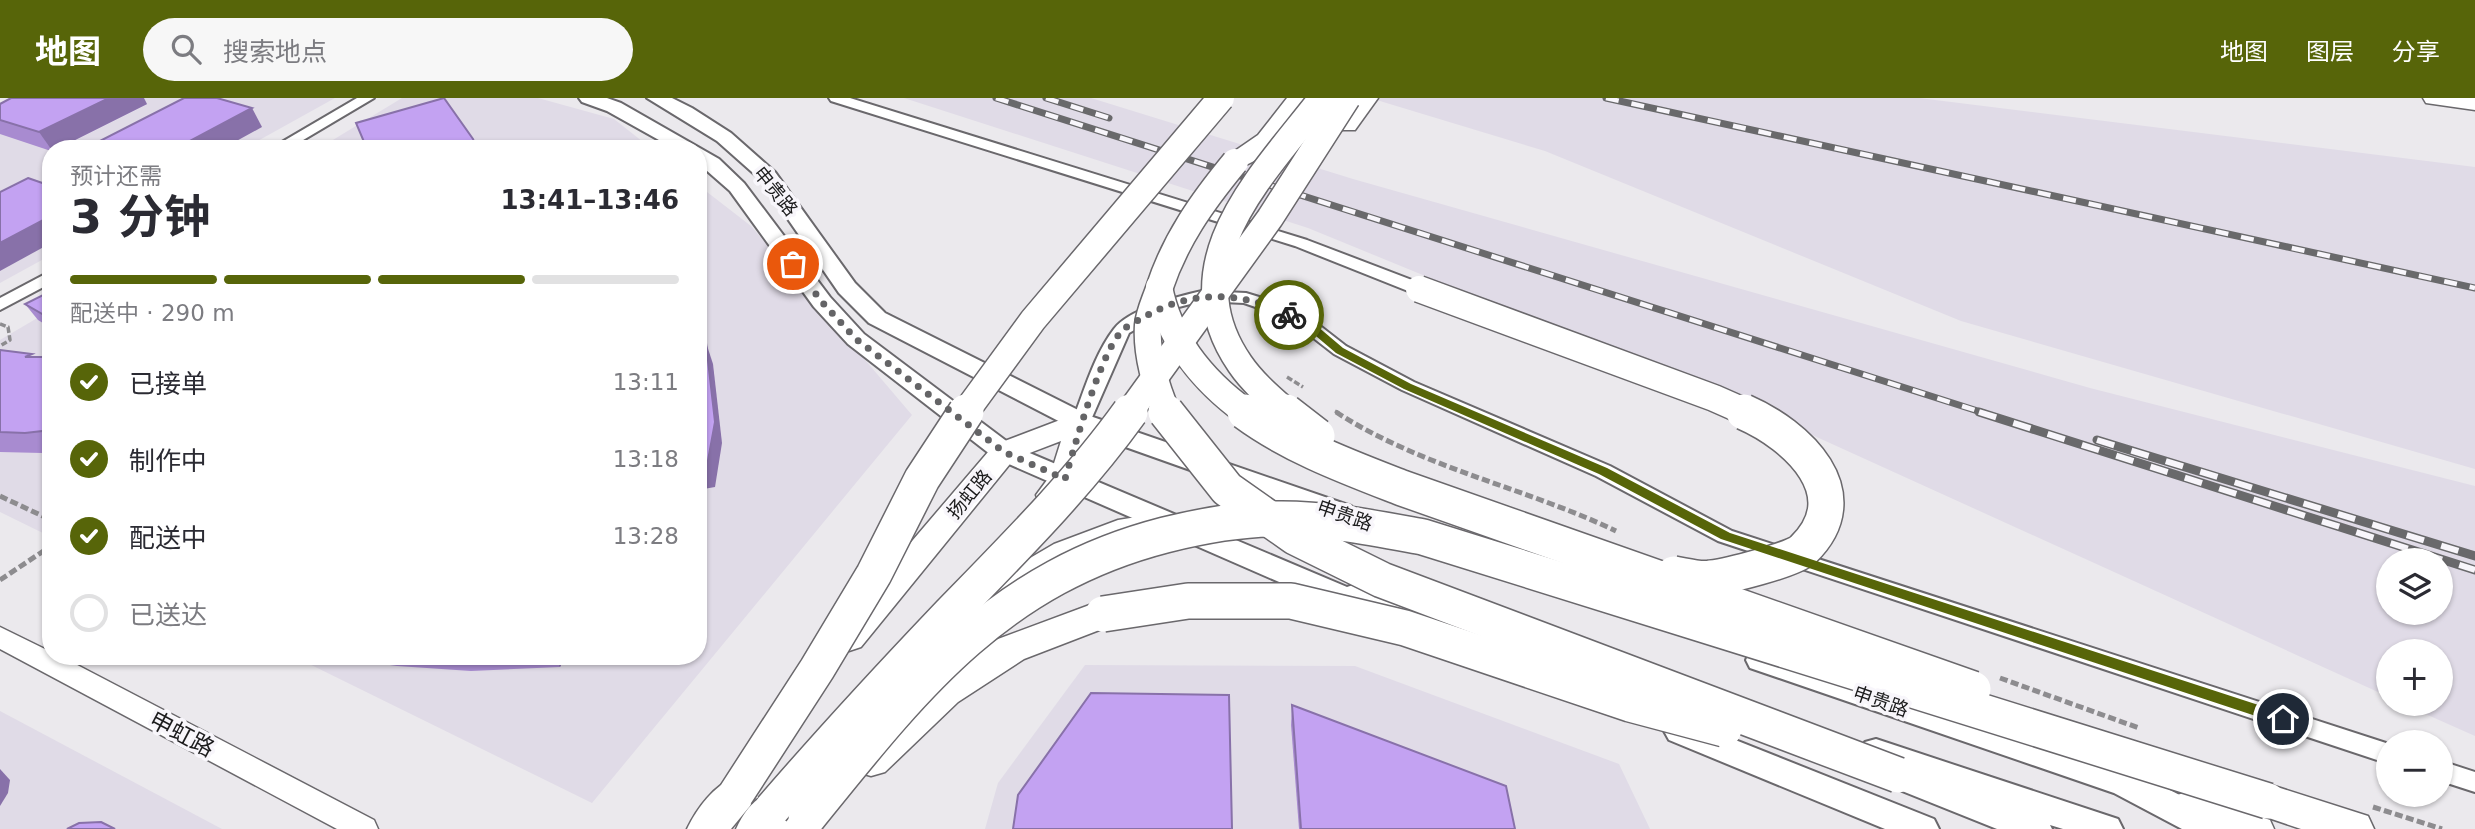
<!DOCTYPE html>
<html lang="zh">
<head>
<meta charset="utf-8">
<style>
  :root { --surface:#fff; --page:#f7f7f7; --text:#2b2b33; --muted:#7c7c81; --line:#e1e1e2; --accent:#576509 }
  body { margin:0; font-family:"DejaVu Sans","Noto Sans SC",sans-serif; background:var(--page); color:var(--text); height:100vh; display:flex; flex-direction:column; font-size:26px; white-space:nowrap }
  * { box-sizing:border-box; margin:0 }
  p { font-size:23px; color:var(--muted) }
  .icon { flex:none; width:38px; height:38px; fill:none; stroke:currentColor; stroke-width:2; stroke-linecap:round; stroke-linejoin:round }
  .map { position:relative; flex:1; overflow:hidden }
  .side { position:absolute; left:42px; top:42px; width:665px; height:525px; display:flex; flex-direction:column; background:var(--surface); border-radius:28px; box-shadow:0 2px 5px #0004 }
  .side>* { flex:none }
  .fabs { position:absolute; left:2376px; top:450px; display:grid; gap:14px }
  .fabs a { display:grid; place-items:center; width:77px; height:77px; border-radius:50%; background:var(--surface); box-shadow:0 2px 5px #0004; font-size:35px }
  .pin { position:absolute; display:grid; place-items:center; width:60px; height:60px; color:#fff; margin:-30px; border:4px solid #fff; border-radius:50%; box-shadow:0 2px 7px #0007 }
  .courier { position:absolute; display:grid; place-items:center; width:70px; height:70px; margin:-35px; border:5px solid #576509; border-radius:50%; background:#fff; color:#222; box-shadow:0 2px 9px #0007 }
  .headline em { font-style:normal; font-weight:700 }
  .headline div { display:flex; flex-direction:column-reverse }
  .headline { display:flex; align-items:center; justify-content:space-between; height:119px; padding:0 28px }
  h1 { font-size:46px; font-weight:700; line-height:52px }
  .bar { display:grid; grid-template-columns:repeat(4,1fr); gap:10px 7px; align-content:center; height:84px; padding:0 28px }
  .bar i { height:9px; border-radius:5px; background:var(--line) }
  .bar .current { background:var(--accent) }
  .bar p { grid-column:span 4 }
  ol { padding:0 28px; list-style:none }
  li { display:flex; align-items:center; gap:21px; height:77px }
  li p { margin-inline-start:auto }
  li .icon { padding:7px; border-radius:50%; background:var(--accent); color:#fff; stroke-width:4 }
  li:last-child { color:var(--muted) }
  li i { width:38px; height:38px; border:4px solid var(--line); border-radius:50% }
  header { display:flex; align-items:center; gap:42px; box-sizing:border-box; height:98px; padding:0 35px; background:var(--accent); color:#fff }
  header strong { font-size:33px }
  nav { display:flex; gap:38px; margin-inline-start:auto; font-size:24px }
  .search { width:490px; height:63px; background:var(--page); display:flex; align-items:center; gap:18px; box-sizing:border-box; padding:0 24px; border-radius:38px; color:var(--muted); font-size:26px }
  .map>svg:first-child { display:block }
  .built { fill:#e0dbe7; fill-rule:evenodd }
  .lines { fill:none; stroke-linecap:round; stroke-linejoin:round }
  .minor-casing { stroke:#6a686c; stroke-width:4 }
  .tertiary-casing { stroke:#6a686c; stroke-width:3 }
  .secondary-casing { stroke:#6a686c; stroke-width:4 }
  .primary-casing { stroke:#6a686c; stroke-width:3 }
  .trunk-casing { stroke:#6a686c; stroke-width:3 }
  .path-far1 { stroke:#8d8c8f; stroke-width:3.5; stroke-dasharray:6 2.5; stroke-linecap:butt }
  .path { stroke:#8d8c8f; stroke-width:5; stroke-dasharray:8 3.5; stroke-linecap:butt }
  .minor { fill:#fff; fill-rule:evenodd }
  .tertiary { fill:#fff; fill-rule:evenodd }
  .secondary { fill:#fff; fill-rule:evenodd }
  .primary { fill:#fff; fill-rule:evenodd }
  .trunk { fill:#fff; fill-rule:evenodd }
  .rail-far1-casing { stroke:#69696b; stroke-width:7 }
  .rail-casing { stroke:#69696b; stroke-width:9 }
  .rail-far1 { stroke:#f8f6fb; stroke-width:4.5; stroke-dasharray:13; stroke-linecap:butt }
  .rail { stroke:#f8f6fb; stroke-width:6; stroke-dasharray:18; stroke-linecap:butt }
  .trunk-bridge-far1-casing { stroke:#6a686c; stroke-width:29; stroke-linecap:butt }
  .trunk-bridge-casing { stroke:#6a686c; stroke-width:38; stroke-linecap:butt }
  .trunk-bridge-far1 { stroke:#fff; stroke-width:26 }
  .trunk-bridge { stroke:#fff; stroke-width:35 }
  .wall { fill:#a88bd0 }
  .shaded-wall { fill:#8871a9 }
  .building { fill:#c3a2f2; stroke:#8871a9; stroke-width:2 }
  .route { fill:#576509 }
  .done { stroke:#646466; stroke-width:7; stroke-dasharray:0 12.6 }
  .labels { text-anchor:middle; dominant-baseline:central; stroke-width:7; stroke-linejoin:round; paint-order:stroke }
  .street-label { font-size:19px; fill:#1c1c1d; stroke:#f8f6fb }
  .near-street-label { font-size:23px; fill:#1c1c1d; stroke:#f8f6fb }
</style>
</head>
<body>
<header>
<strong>地图</strong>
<div class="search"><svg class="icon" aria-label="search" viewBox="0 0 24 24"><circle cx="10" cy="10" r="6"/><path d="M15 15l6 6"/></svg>搜索地点</div>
<nav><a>地图</a><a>图层</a><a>分享</a></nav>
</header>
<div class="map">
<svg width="2475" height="731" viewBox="0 0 2475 731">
  <rect width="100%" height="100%" fill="#ebe9ed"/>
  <g class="built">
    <path d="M45,0H335L243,51H51V157L0,185V22Z"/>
    <path d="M402,0H538L614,21L652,51H318Z"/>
    <path d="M904,0H1091L1353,81L2090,290L2475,388V638L2403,606H2441V553H2389V599L1799,331L1308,130ZM2389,462H2441V514H2389Z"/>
    <path d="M1370,0H1919L2475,69V371L1961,223L1545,53Z"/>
    <path d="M698,87L751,128L912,317L592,705L293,558H698Z"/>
    <path d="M51,212V439L0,414V242Z"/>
    <path d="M1085,567L1355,568L1619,666L1650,731H985L998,685Z"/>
    <path d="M0,613L222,731H0Z"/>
  </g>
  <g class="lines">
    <g class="minor-casing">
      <g id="minor">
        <path d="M357,0H374L288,51H270Z"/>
        <path d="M829,0H850L1307,142L1425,187L1427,191L1425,195H1413L1295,148L831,3Z"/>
        <path d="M51,173V185L0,212V200Z"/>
        <path d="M1202,193L1246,195L1282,206L1319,227L1346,248L1414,284L1610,368L1732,433L2389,646V666L1718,443L1596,378L1402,292L1334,256L1307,235L1270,214L1244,205L1202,203L1171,211L1129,235L1090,324L1088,328H1074L1072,324C1084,294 1094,257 1114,231C1129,211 1179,198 1202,193Z"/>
        <path d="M2441,663L2475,674V694L2441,683Z"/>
      </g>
    </g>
    <g class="tertiary-casing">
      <g id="tertiary">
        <path d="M0,529L51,554V558H60L374,722L378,731H337L0,551Z"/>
        <path d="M2187,694L2270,722L2274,731H2223L2177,715L2173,706L2177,697Z"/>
      </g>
    </g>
    <g class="secondary-casing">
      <g id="secondary">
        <path d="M579,0H607L621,5L719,61L744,85L830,199L864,236L1013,348L1347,489L1353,487L1471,519L1476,527L1471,535L1461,538L1378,516L1367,521L1357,518L995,360L848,246L814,209L730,93L698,65V51H675L607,13L582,4Z"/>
        <path d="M647,0H672L692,10L731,35L775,74L855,185L885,215L1090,318L1351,408L1355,415L1351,422L1341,425L1331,422L1072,330L869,225L839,195L761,82L717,43Z"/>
        <path d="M1761,550L2137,675L2226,721L2231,731H2182L2114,695L1750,570L1746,562L1750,554Z"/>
        <path d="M1680,620L1934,721L1939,731H1885L1669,642L1664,633L1669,624Z"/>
        <path d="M1876,641L2118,721L2123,731H2063L2050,727L2052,731H1997L1902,693L1897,683L1900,676L1865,664L1860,654L1865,644Z"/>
      </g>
    </g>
    <g class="primary-casing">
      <g id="primary">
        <path d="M1081,314L1091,317L1095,324C1088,351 1080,416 1040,405L1036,397L1050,378L1061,343L1014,361L861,549L849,553L837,549L832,540L837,531L994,347Z"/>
        <path d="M1161,415L1172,418L1177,426L1172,434L1123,444L1076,462L975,524L963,528L951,524L946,515L951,506L1054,446L1118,422Z"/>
        <path d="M814,677L827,682L833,693L807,731H765C775,710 793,685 814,677Z"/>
      </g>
    </g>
    <g class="trunk-casing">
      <g id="trunk">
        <path d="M1287,0H1310C1295,23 1258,77 1226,69L1223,64L1226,59L1258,37Z"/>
        <path d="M1355,0H1378L1355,32H1339L1335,27Z"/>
        <path d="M2423,0H2475V12L2426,5Z"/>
        <path d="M1103,502L1115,506L1121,516L1115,526L1024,561L958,604L885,674L871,678L857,674L852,662L857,650L932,582L998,541Z"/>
        <path d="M736,679L750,684L756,696L750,708L731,731H687C697,710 714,687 736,679Z"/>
        <path d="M2268,686L2368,718L2374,731H2301L2254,715L2248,703L2254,691Z"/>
        <path d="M772,694L786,699L792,711L780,731H736C744,713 754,700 772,694Z"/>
      </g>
    </g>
    <g class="path-far1">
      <path d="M0,226L8,229L10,242L0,248"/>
      <path d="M1287,279L1303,289"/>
      <path d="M1335,313L1339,315"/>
    </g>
    <g class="path">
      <path d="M1336,314C1422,370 1524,389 1616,433"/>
      <path d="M0,398L51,422"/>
      <path d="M0,482L51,448"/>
      <path d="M2000,580L2139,630"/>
      <path d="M2373,709L2442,731"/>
    </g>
    <use href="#minor" class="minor"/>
    <use href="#tertiary" class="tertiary"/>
    <use href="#secondary" class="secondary"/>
    <use href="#primary" class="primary"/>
    <use href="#trunk" class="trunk"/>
    <g class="rail-far1-casing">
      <g id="rail-far1">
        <path d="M996,0L1984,315"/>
        <path d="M1046,0L1109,20"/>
        <path d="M1606,0L2475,190"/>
      </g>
    </g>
    <g class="rail-casing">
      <g id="rail">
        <path d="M1979,314L2475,472"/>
        <path d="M2097,342L2475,458"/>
      </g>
    </g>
    <use href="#rail-far1" class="rail-far1"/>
    <use href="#rail" class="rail"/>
    <g class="trunk-bridge-far1-casing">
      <g id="trunk-bridge-far1">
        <path d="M1159,189C1169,242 1204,284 1247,315"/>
        <path d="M1419,191L1714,300L1748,315"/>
        <path d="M965,315L1033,222L1221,0"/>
        <path d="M1129,315L1270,120L1347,0"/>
        <path d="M1167,315C1156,289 1146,256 1148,227C1149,215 1155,203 1159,191C1175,142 1202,104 1235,64"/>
        <path d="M1288,315C1271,300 1253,285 1240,266C1170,165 1263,77 1322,0"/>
      </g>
    </g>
    <g class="trunk-bridge-casing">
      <g id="trunk-bridge">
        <path d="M1166,314L1227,391L1295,439L1382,482L1898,677"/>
        <path d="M1245,314C1291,348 1348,369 1402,390L1973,591"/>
        <path d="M1286,314L1317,338"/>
        <path d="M1674,476C1686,478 1700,482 1711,480C1728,478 1792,462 1803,452C1861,396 1797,337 1744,314"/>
        <path d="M1103,516L1188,503H1291L1405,530L1630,606L1724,631"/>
        <path d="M736,696L817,571L874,476L922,381L966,314"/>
        <path d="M772,711C828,646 886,583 945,521C1009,455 1076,389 1130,314"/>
        <path d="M806,722C911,592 995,481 1165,437C1201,428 1238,421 1275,421C1325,420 1374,430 1423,439L2268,703"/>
      </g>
    </g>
    <use href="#trunk-bridge-far1" class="trunk-bridge-far1"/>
    <use href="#trunk-bridge" class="trunk-bridge"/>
  </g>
  <g class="wall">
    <path d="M0,6H147L57,51H51V53L0,36Z"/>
    <path d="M51,193V230L38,222L25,206Z"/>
    <path d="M0,252L34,259H51V354L42,355L0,354Z"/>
    <path d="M324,558H566L560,569L471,573L397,568Z"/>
    <path d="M1292,607L1515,731H1299L1291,627Z"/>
  </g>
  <g class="shaded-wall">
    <path d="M109,0H144L147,6L57,51H51L39,34Z"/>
    <path d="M252,10L262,29L222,51H175Z"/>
    <path d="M51,118V145L0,173V145Z"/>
    <path d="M698,220L713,266L722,345L715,389L698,392Z"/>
    <path d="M554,558H566L560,569Z"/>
    <path d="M0,671L10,682L8,695L0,708Z"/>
  </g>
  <g class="building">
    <path d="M11,0H109L39,34L0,22V6Z"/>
    <path d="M184,0H217L252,10L175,51H94L88,49Z"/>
    <path d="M444,0L473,41L477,51H367L356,25Z"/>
    <path d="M28,80L51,88V118L0,145V94Z"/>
    <path d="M51,193V221L25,206Z"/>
    <path d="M698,221L706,245L715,324L707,368L698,370Z"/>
    <path d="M0,252L32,256L25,259H51V332L25,335L0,334Z"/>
    <path d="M1091,595L1229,597L1232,731H1013L1018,697Z"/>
    <path d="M1292,607L1506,688L1515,731H1301Z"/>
    <path d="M101,724L115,731H67L79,725Z"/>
  </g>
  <path class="route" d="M1285,215H1292L1317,228L1343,250L1411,286L1607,370L1730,435L2283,615L2289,621L2283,627L1721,441L1599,376L1404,291L1336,255L1310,233L1285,219Z"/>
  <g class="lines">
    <path class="done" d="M793,166L822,204L856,241L1004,354L1065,381C1074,350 1102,250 1123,232C1129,226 1139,222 1146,218C1191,192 1243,193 1289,217"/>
  </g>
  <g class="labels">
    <g class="street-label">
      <text transform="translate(776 93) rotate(51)">申贵路</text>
      <text transform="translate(969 396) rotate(-50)">扬虹路</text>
      <text transform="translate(1345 417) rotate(19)">申贵路</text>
      <text transform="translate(1881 603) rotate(19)">申贵路</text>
    </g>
    <g class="near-street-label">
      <text transform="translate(182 636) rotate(28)">申虹路</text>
    </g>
  </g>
</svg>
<div class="fabs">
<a><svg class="icon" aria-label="layers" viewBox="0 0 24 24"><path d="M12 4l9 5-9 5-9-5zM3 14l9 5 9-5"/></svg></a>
<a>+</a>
<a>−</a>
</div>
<div class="pin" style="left:793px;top:166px;background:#ea580c"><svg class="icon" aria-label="bag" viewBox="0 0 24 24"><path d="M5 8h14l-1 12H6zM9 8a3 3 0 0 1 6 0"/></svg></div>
<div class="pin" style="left:2283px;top:621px;background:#1f2937"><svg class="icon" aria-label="home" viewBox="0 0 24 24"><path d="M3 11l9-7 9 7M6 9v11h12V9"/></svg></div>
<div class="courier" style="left:1289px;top:217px"><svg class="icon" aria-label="bike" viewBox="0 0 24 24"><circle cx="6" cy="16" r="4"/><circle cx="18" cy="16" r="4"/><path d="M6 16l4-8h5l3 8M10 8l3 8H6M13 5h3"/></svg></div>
<section class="side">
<div class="headline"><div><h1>3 分钟</h1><p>预计还需</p></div><em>13:41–13:46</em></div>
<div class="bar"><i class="current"></i><i class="current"></i><i class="current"></i><i></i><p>配送中 · 290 m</p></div>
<ol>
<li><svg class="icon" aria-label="check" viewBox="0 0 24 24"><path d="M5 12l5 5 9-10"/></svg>已接单<p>13:11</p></li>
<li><svg class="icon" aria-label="check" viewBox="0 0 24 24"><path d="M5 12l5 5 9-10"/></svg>制作中<p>13:18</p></li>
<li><svg class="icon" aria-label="check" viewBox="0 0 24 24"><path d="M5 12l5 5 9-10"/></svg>配送中<p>13:28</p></li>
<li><i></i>已送达</li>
</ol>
</section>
</div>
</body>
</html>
